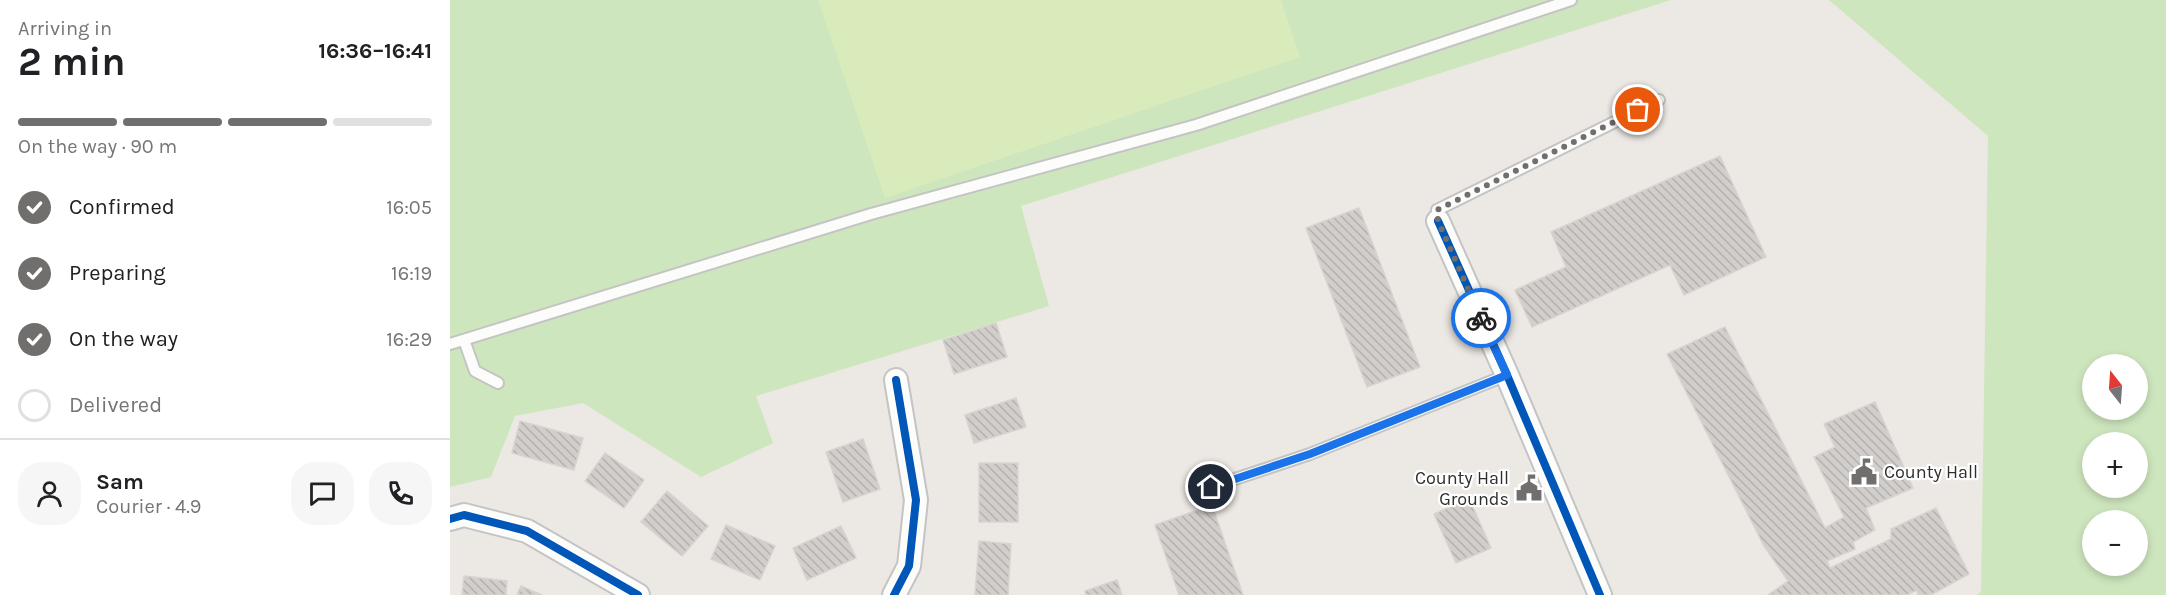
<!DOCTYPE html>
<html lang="en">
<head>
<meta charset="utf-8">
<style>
  :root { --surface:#fff; --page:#f6f6f6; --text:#202124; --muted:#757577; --line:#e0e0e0; --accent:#706f6e }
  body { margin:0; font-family:Karla,sans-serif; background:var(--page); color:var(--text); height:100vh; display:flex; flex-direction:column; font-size:22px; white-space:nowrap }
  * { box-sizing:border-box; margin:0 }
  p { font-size:20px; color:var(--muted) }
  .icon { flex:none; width:33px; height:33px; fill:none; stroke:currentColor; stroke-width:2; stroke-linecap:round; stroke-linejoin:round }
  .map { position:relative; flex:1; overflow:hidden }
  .panel { display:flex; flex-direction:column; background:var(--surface); width:450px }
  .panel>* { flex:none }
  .needle { width:39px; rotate:343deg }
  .tools { position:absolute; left:1632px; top:354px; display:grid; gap:12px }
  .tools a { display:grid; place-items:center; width:66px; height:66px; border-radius:50%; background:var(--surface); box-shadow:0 3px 9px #0003; font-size:30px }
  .pin { position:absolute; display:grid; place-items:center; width:51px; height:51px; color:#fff; margin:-26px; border:3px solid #fff; border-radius:50%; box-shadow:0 2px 6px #0007 }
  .courier { position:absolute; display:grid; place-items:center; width:60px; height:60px; margin:-30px; border:4px solid #1a73e8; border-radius:50%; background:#fff; color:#222; box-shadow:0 2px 8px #0007 }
  .head em { font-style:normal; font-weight:700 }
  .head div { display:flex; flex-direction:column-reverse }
  .head { display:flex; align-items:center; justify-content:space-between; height:102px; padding:0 18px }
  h1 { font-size:39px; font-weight:700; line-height:45px }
  .bar { display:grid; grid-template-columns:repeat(4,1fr); gap:9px 6px; align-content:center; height:72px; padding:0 18px }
  .bar i { height:8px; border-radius:4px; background:var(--line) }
  .bar .active { background:var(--accent) }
  .bar p { grid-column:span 4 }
  .line { display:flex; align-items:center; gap:15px; padding:0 18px; border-top:2px solid var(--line) }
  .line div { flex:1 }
  .round { display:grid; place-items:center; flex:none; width:63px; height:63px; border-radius:24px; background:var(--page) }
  ol { padding:0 18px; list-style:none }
  li { display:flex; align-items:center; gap:18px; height:66px }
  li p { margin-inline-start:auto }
  li .icon { padding:6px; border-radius:50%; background:var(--accent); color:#fff; stroke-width:4 }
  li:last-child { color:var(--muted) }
  li i { width:33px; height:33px; border:3px solid var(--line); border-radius:50% }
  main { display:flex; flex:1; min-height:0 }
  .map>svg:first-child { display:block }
  .park { fill:#cee6be; fill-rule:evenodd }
  .pitch { fill:#d9eabb }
  .building { fill:url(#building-back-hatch); stroke:#d7d4d0; stroke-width:1.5 }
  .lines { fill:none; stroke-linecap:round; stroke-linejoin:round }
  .service-casing { stroke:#c5c4c5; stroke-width:14 }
  .minor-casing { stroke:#c5c4c5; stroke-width:26 }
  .service { stroke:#fcfcfb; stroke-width:10 }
  .minor { stroke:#fcfcfb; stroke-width:22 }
  .cycleway-casing { stroke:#fff; stroke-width:11 }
  .cycleway { stroke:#0057b8; stroke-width:8 }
  .done { stroke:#706f6e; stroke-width:6; stroke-dasharray:0 10.8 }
  .route { stroke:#1a73e8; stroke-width:8 }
  .labels { text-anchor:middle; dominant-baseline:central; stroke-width:4.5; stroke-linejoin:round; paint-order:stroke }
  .poi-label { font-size:18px; fill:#2e2e2e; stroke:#fff; text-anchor:start }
</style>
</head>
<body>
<main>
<section class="panel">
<div class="head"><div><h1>2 min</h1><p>Arriving in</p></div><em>16:36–16:41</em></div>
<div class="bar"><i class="active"></i><i class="active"></i><i class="active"></i><i></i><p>On the way · 90 m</p></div>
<ol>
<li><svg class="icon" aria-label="check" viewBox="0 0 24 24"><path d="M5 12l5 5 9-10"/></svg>Confirmed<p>16:05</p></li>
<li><svg class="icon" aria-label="check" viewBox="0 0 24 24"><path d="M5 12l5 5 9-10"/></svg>Preparing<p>16:19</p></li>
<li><svg class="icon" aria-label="check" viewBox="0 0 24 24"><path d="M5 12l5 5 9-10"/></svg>On the way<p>16:29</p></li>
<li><i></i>Delivered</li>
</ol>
<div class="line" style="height:108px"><a class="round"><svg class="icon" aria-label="person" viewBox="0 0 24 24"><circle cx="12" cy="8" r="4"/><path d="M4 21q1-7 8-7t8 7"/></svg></a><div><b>Sam</b><p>Courier · 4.9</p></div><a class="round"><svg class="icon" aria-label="chat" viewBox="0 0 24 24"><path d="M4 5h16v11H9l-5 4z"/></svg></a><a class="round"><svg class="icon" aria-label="phone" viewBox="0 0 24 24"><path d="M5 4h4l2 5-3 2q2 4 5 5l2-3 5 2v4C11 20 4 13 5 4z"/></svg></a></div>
</section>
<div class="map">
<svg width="1716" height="595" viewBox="0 0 1716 595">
  <defs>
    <pattern id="building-back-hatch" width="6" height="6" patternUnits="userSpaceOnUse" patternTransform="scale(1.5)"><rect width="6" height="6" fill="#d1cecb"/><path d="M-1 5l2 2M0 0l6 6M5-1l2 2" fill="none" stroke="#b4b1af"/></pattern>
  </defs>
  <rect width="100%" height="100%" fill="#ece8e4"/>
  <g class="park">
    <path d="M0,0H1221L571,206L599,306L306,396L323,443L251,477L133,403L65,416L41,477L0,487Z"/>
    <path d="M1379,0H1716V595H1528L1531,591L1538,136ZM1642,364H1688V410H1642ZM1642,442H1688V488H1642ZM1642,520H1688V566H1642Z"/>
  </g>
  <path class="pitch" d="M368,0H831L850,57L435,198Z"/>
  <g class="building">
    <path d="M1270,156L1316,257L1234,295L1220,265L1082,327L1065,290L1116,267L1101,232Z"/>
    <path d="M909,208L970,367L917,387L856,228Z"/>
    <path d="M546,323L557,357L504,374L493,340Z"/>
    <path d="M1275,327L1375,528L1394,517L1364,457L1385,447L1374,424L1425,402L1463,488L1416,508L1425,530L1403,542L1405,549L1377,561L1380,568L1441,539V529L1486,508L1519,574L1481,595H1468L1467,590L1457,595H1318L1338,581L1314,546L1217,354Z"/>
    <path d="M566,398L576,427L524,443L515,415Z"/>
    <path d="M70,421L133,438L124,470L62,453Z"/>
    <path d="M413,439L430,489L393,502L376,452Z"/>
    <path d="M155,453L194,480L174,508L135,481Z"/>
    <rect x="529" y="463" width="39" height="59"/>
    <path d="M217,491L258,526L232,556L191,522Z"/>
    <path d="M1019,498L1041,548L1006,563L984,514Z"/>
    <path d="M762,505L793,595H729L705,525Z"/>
    <path d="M276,525L325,546L310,580L261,559Z"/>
    <path d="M391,526L406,558L357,580L343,548Z"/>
    <path d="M529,541L561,544L558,595H525Z"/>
    <path d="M14,576L57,581L56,595H12Z"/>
    <path d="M667,580L672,595H636L635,591Z"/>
    <path d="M71,586L92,595H67Z"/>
  </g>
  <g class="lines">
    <g class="service-casing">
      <g id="service">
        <path d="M988,221L987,210L1209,100"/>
        <path d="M14,340L25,371L48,383"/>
        <path d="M0,344L421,214L746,125L1121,0"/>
        <path d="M761,487L860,454L1057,375"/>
      </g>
    </g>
    <g class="minor-casing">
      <g id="minor">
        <path d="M988,221L1057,375L1150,595"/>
        <path d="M0,519L14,515L77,531L188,595"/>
        <path d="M444,595L459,566L466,500L446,380"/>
      </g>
    </g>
    <use href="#service" class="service"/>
    <use href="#minor" class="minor"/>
    <g class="cycleway-casing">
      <g id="cycleway">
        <path d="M988,221L1057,375L1150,595"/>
        <path d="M0,519L14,515L77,531L188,595"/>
        <path d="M444,595L459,566L466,500L446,380"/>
      </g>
    </g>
    <use href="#cycleway" class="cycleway"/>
  </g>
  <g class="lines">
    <path class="done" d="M1031,318L988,221L987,210L1188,110"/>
    <path class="route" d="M761,487L860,454L1057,375L1031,318"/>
  </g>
  <defs>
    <g id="civic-bare" transform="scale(2.07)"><path d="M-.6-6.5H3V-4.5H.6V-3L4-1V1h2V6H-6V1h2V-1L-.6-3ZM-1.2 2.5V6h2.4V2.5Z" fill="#706f6e" stroke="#fff" stroke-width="2.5" paint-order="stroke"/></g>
  </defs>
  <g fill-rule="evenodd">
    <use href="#civic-bare" x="1414" y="472"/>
    <use href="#civic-bare" x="1079" y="488"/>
  </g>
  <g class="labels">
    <g class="poi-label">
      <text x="1434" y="472">County Hall</text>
      <text x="1059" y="478" text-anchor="end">County Hall<tspan x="1059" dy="21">Grounds</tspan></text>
    </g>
  </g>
</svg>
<div class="tools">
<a><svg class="needle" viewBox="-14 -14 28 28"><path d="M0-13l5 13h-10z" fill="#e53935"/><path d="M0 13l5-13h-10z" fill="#757577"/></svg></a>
<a>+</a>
<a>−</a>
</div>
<div class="pin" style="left:1188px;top:110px;background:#ea580c"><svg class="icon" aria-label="bag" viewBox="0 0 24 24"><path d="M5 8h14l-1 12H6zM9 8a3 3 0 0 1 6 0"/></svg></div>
<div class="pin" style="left:761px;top:487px;background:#1f2937"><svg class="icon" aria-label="home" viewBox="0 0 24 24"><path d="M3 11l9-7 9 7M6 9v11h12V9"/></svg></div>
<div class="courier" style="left:1031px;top:318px"><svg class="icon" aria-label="bike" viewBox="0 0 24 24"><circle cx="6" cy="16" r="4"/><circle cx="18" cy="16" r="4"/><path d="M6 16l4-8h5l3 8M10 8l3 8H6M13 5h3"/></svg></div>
</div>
</main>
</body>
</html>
